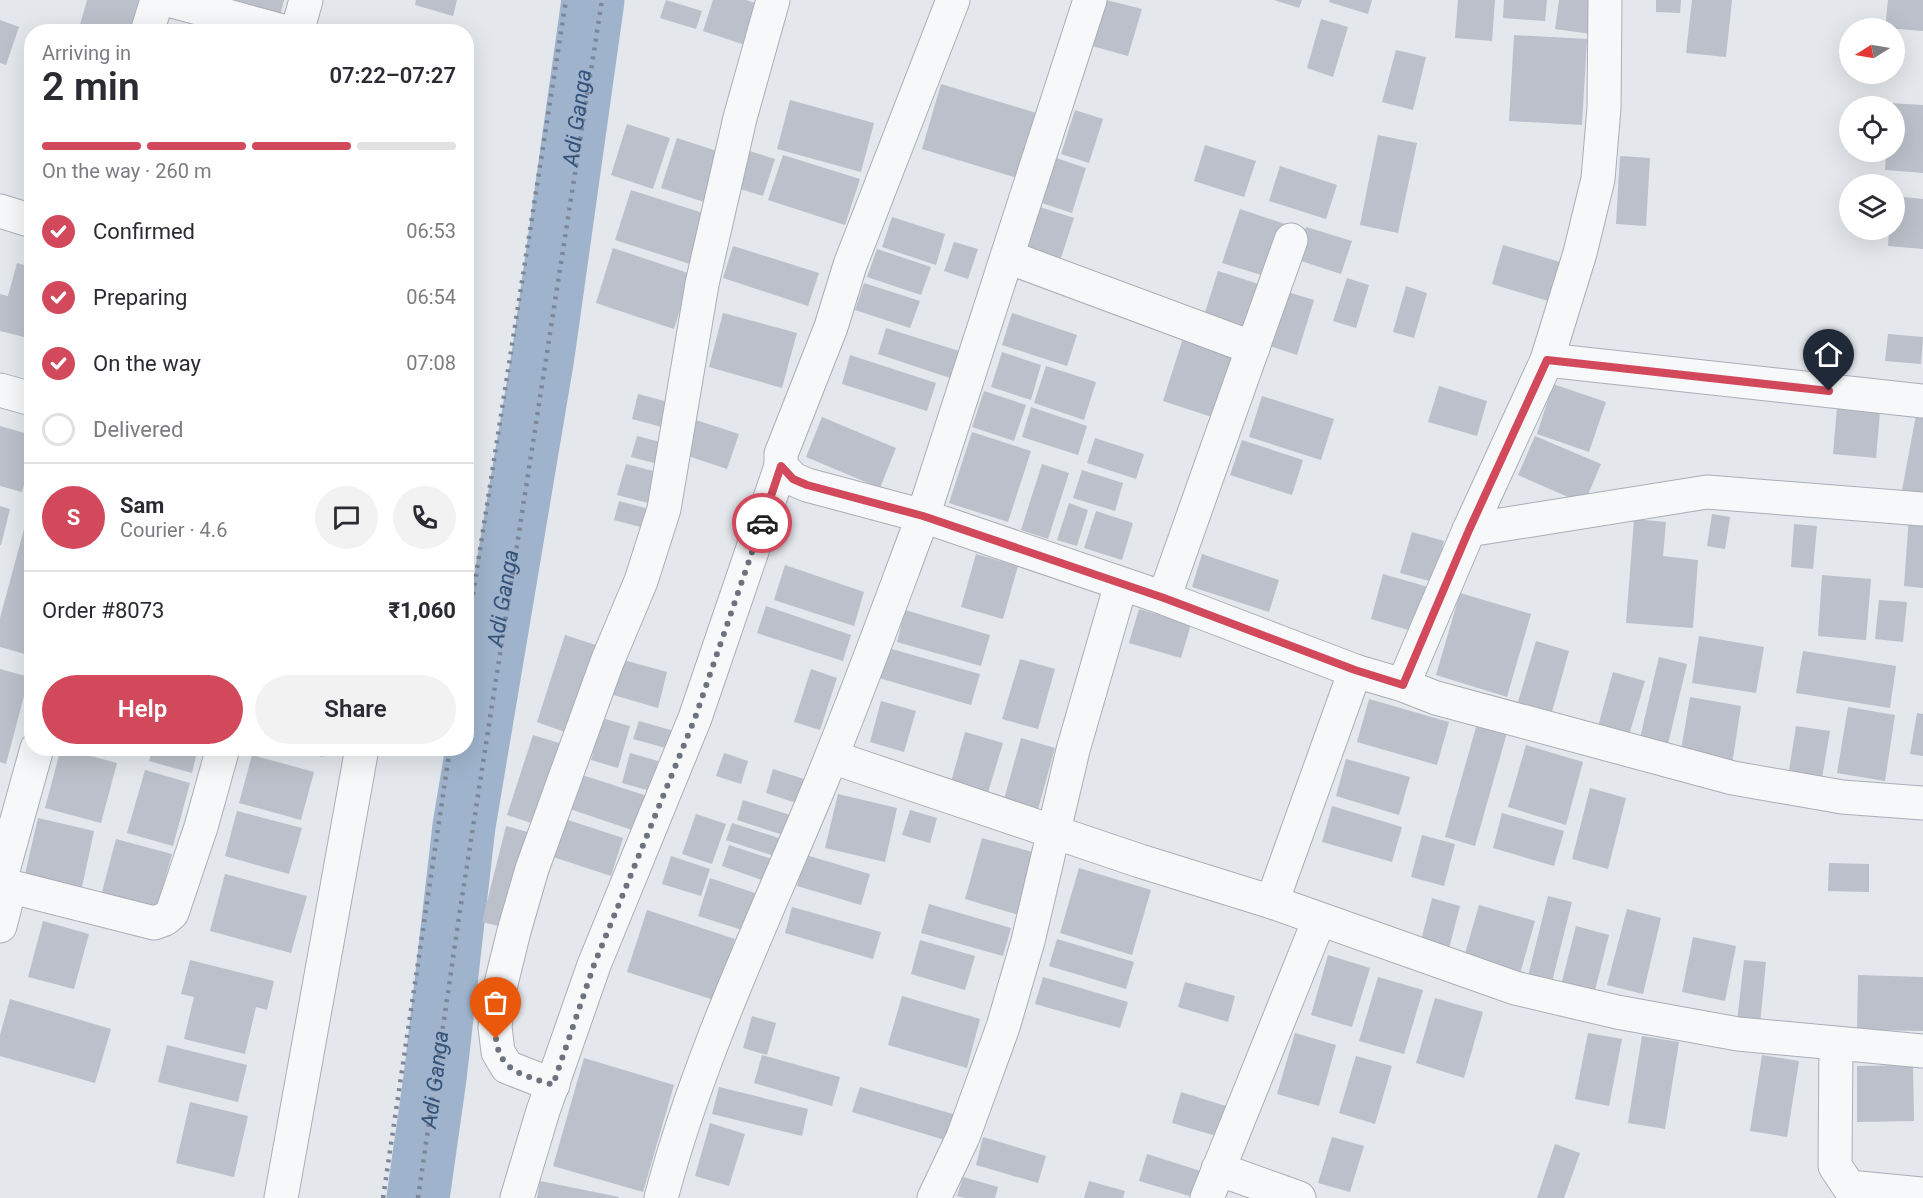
<!DOCTYPE html>
<html lang="en">
<head>
<meta charset="utf-8">
<style>
  :root { --surface:#fff; --page:#f2f2f3; --text:#2b2b33; --muted:#7c7c81; --line:#e1e1e2; --accent:#d1495b }
  body { margin:0; font-family:Roboto,sans-serif; background:var(--page); color:var(--text); height:100vh; display:flex; flex-direction:column; font-size:22px; white-space:nowrap }
  * { box-sizing:border-box; margin:0 }
  p { font-size:20px; color:var(--muted) }
  .icon { flex:none; width:33px; height:33px; fill:none; stroke:currentColor; stroke-width:2; stroke-linecap:round; stroke-linejoin:round }
  .map { position:relative; flex:1; overflow:hidden }
  .sheet { position:absolute; left:24px; top:24px; width:450px; height:732px; display:flex; flex-direction:column; background:var(--surface); border-radius:24px; box-shadow:0 6px 24px #0002 }
  .sheet>* { flex:none }
  .needle { width:39px; rotate:259deg }
  .fabs { position:absolute; left:1839px; top:18px; display:grid; gap:12px }
  .fabs a { display:grid; place-items:center; width:66px; height:66px; border-radius:50%; background:var(--surface); box-shadow:0 6px 24px #0002; font-size:30px }
  .pin { position:absolute; display:grid; place-items:center; width:51px; height:51px; color:#fff; margin:-62px -26px; border-radius:50% 50% 50% 0; rotate:-45deg; box-shadow:0 0 6px #0007 }
  .pin .icon { rotate:45deg }
  .courier { position:absolute; display:grid; place-items:center; width:60px; height:60px; margin:-30px; border:4px solid #d1495b; border-radius:50%; background:#fff; color:#222; box-shadow:0 2px 8px #0007 }
  .summary em { font-style:normal; font-weight:600 }
  .summary div { display:flex; flex-direction:column-reverse }
  .summary { display:flex; align-items:center; justify-content:space-between; height:102px; padding:0 18px }
  h1 { font-size:39px; font-weight:600; line-height:45px }
  .bar { display:grid; grid-template-columns:repeat(4,1fr); gap:9px 6px; align-content:center; height:72px; padding:0 18px }
  .bar i { height:8px; border-radius:4px; background:var(--line) }
  .bar .current { background:var(--accent) }
  .bar p { grid-column:span 4 }
  .line { display:flex; align-items:center; gap:15px; padding:0 18px; border-top:2px solid var(--line) }
  .line div { flex:1 }
  .round { display:grid; place-items:center; flex:none; width:63px; height:63px; border-radius:32px; background:var(--page) }
  ol { padding:0 18px; list-style:none }
  li { display:flex; align-items:center; gap:18px; height:66px }
  li p { margin-inline-start:auto }
  li .icon { padding:6px; border-radius:50%; background:var(--accent); color:#fff; stroke-width:4 }
  li:last-child { color:var(--muted) }
  li i { width:33px; height:33px; border:3px solid var(--line); border-radius:50% }
  .primary-button { display:flex; gap:12px; margin-top:auto; padding:12px 18px }
  .primary-button a { flex:1; height:69px; border-radius:36px; background:var(--accent); color:#fff; font-size:24px; font-weight:600; line-height:69px; text-align:center }
  .primary-button a+a { background:var(--page); color:var(--text) }
  .map>svg:first-child { display:block }
  .lines { fill:none; stroke-linecap:round; stroke-linejoin:round }
  .river { stroke:#9fb4cc; stroke-width:63 }
  .building { fill:#bbc0ca }
  .minor-casing { stroke:#a9aeb7; stroke-width:35 }
  .minor { stroke:#f7f8fa; stroke-width:33 }
  .rail { stroke:#7d8696; stroke-width:4.5; stroke-dasharray:3 6; stroke-linecap:butt }
  .done { stroke:#6c737f; stroke-width:6; stroke-dasharray:0 10.8 }
  .route { stroke:#d1495b; stroke-width:8 }
  .labels { text-anchor:middle; dominant-baseline:central; stroke-width:4.5; stroke-linejoin:round; paint-order:stroke }
  .water-label { font-size:22px; font-style:italic; fill:#34527a; stroke:#f4f6f9 }
</style>
</head>
<body>
<div class="map">
<svg width="1923" height="1198" viewBox="0 0 1923 1198">
  <rect width="100%" height="100%" fill="#e4e7ec"/>
  <g class="lines">
    <path class="river" id="s1" d="M418,1198L435,1078L464,826L543,356L593,0"/>
  </g>
  <g class="building">
    <path d="M87,0H139L130,32H78Z"/>
    <path d="M194,0H284L278,23Z"/>
    <path d="M416,0H457L453,16L415,5Z"/>
    <path d="M666,0L702,11L696,29L660,18Z"/>
    <path d="M713,0H746L761,5L748,46L703,31Z"/>
    <path d="M1106,0L1142,9L1128,56L1092,46Z"/>
    <path d="M1274,0H1302L1299,8Z"/>
    <path d="M1330,0H1372L1368,14L1329,2Z"/>
    <path d="M1458,0H1495L1492,41L1455,38Z"/>
    <path d="M1504,0H1547L1545,21L1503,18Z"/>
    <path d="M1559,0H1595L1591,34L1555,29Z"/>
    <path d="M1656,0H1681L1680,13L1656,12Z"/>
    <path d="M1692,0H1732L1726,57L1686,53Z"/>
    <path d="M1888,0H1923V31L1885,28Z"/>
    <path d="M1321,19L1348,27L1333,77L1307,68Z"/>
    <path d="M0,20L19,27L6,65L0,63Z"/>
    <path d="M1514,35L1587,39L1582,125L1509,121Z"/>
    <path d="M1396,50L1426,57L1413,110L1382,102Z"/>
    <path d="M941,84L1043,115L1024,180L922,149Z"/>
    <path d="M790,100L874,123L861,172L777,149Z"/>
    <path d="M1890,103L1923,105V173L1885,170L1886,152H1894V106H1890Z"/>
    <path d="M1075,110L1103,119L1089,163L1061,154Z"/>
    <path d="M627,124L670,138L653,189L611,175Z"/>
    <path d="M1378,135L1417,143L1398,233L1360,225Z"/>
    <path d="M677,138L720,152L704,202L661,188Z"/>
    <path d="M1205,145L1256,161L1244,197L1194,181Z"/>
    <path d="M746,150L775,159L763,196L734,187Z"/>
    <path d="M783,155L860,179L845,225L768,200Z"/>
    <path d="M1620,156L1650,158L1646,226L1616,224Z"/>
    <path d="M1056,158L1086,168L1072,213L1042,203Z"/>
    <path d="M1280,166L1337,185L1326,219L1269,201Z"/>
    <path d="M631,190L706,214L690,264L615,240Z"/>
    <path d="M1894,196L1923,199V249L1888,246L1889,230H1894Z"/>
    <path d="M1037,206L1074,218L1059,264L1022,252Z"/>
    <path d="M1240,209L1288,225L1271,278L1222,263Z"/>
    <path d="M892,217L945,234L936,265L882,247Z"/>
    <path d="M1306,227L1352,241L1341,274L1295,259Z"/>
    <path d="M954,242L978,249L968,279L944,271Z"/>
    <path d="M1503,245L1567,264L1555,303L1492,284Z"/>
    <path d="M733,246L819,273L808,306L723,278Z"/>
    <path d="M613,248L691,274L674,329L596,303Z"/>
    <path d="M877,249L931,267L921,295L867,277Z"/>
    <path d="M17,263L32,267V339L0,331V294L8,296Z"/>
    <path d="M1218,271L1268,287L1251,338L1202,322Z"/>
    <path d="M1347,278L1369,285L1356,328L1333,321Z"/>
    <path d="M864,283L920,301L910,328L855,310Z"/>
    <path d="M1406,286L1427,293L1414,338L1393,332Z"/>
    <path d="M1281,290L1314,300L1297,355L1264,344Z"/>
    <path d="M723,313L797,333L782,388L709,367Z"/>
    <path d="M1012,313L1077,335L1067,366L1002,345Z"/>
    <path d="M886,328L959,351L950,378L878,354Z"/>
    <path d="M1888,334L1923,337L1921,364L1885,361Z"/>
    <path d="M1184,335L1239,353L1218,419L1163,401Z"/>
    <path d="M1002,352L1041,365L1031,400L991,387Z"/>
    <path d="M850,355L936,383L927,411L842,384Z"/>
    <path d="M1046,366L1096,382L1084,420L1034,403Z"/>
    <path d="M1553,384L1606,402L1589,452L1537,434Z"/>
    <path d="M1439,386L1487,401L1477,436L1428,422Z"/>
    <path d="M984,391L1026,405L1014,441L972,427Z"/>
    <path d="M638,394L672,403L665,428L632,419Z"/>
    <path d="M1262,396L1334,419L1321,460L1249,437Z"/>
    <path d="M1031,407L1087,426L1078,455L1022,437Z"/>
    <path d="M1837,408L1880,412L1876,458L1833,454Z"/>
    <path d="M1917,410L1923,411V494L1902,490Z"/>
    <path d="M822,417L896,448L880,488L806,457Z"/>
    <path d="M696,420L739,434L727,469L685,455Z"/>
    <path d="M0,426L32,435V455L22,492L0,486Z"/>
    <path d="M972,432L1031,451L1008,522L949,503Z"/>
    <path d="M637,436L668,444L662,465L631,457Z"/>
    <path d="M1535,436L1601,464L1584,504L1518,475Z"/>
    <path d="M1095,438L1144,454L1136,479L1087,463Z"/>
    <path d="M1242,440L1303,460L1292,495L1230,475Z"/>
    <path d="M626,464L661,473L652,504L617,495Z"/>
    <path d="M1042,464L1069,473L1048,539L1021,530Z"/>
    <path d="M1082,470L1123,483L1115,511L1073,498Z"/>
    <path d="M619,501L649,509L644,528L614,520Z"/>
    <path d="M1069,503L1088,510L1077,546L1057,540Z"/>
    <path d="M0,506L10,509L1,545H0Z"/>
    <path d="M1096,511L1133,523L1122,560L1084,548Z"/>
    <path d="M1712,514L1730,517L1725,549L1707,546Z"/>
    <path d="M1909,516L1923,517V588L1904,586Z"/>
    <path d="M1634,519L1666,522L1663,556L1698,560L1693,628L1626,623Z"/>
    <path d="M1794,524L1817,526L1813,569L1791,567Z"/>
    <path d="M24,529L32,532V656L0,647V618Z"/>
    <path d="M1412,532L1444,541L1433,582L1400,573Z"/>
    <path d="M976,554L1018,566L1003,619L961,607Z"/>
    <path d="M1202,554L1279,580L1269,612L1192,587Z"/>
    <path d="M785,565L864,592L854,626L774,600Z"/>
    <path d="M1383,574L1428,587L1415,632L1371,619Z"/>
    <path d="M1822,575L1871,579L1866,640L1818,636Z"/>
    <path d="M1460,593L1531,614L1507,697L1436,675Z"/>
    <path d="M1879,600L1907,602L1903,642L1875,639Z"/>
    <path d="M766,606L851,635L843,661L757,633Z"/>
    <path d="M1139,609L1191,624L1181,658L1129,643Z"/>
    <path d="M905,610L990,635L981,666L897,642Z"/>
    <path d="M565,635L602,647L573,735L537,722Z"/>
    <path d="M1699,636L1764,647L1756,693L1692,683Z"/>
    <path d="M1536,641L1569,651L1552,712L1518,702Z"/>
    <path d="M888,648L980,674L971,705L879,678Z"/>
    <path d="M1803,651L1896,666L1890,708L1796,693Z"/>
    <path d="M1659,657L1687,664L1668,744L1640,738Z"/>
    <path d="M620,659L667,672L658,708L610,694Z"/>
    <path d="M1020,659L1055,669L1038,729L1002,719Z"/>
    <path d="M0,669L29,677L6,764L0,762Z"/>
    <path d="M811,669L837,678L820,730L794,722Z"/>
    <path d="M1613,672L1645,681L1628,739L1597,730Z"/>
    <path d="M1690,697L1741,706L1731,771L1679,762Z"/>
    <path d="M1369,699L1449,722L1437,765L1357,742Z"/>
    <path d="M881,701L916,711L904,752L870,742Z"/>
    <path d="M1848,707L1895,715L1885,781L1837,773Z"/>
    <path d="M1917,713L1923,714V756L1910,754Z"/>
    <path d="M602,718L630,726L618,768L591,760Z"/>
    <path d="M1478,720L1508,729L1475,846L1445,837Z"/>
    <path d="M639,721L678,732L673,750L633,739Z"/>
    <path d="M1796,726L1830,731L1820,790L1787,784Z"/>
    <path d="M965,732L1003,743L986,799L949,789Z"/>
    <path d="M533,735L569,746L543,827L507,815Z"/>
    <path d="M1021,738L1055,748L1037,813L1003,803Z"/>
    <path d="M1526,745L1583,762L1566,825L1508,807Z"/>
    <path d="M61,748L117,763L101,823L45,808Z"/>
    <path d="M153,748H198L192,773L149,761Z"/>
    <path d="M287,748H326L324,757Z"/>
    <path d="M630,753L658,761L650,791L622,783Z"/>
    <path d="M724,753L748,761L741,784L716,776Z"/>
    <path d="M252,755L314,772L301,820L239,803Z"/>
    <path d="M1346,759L1410,777L1399,815L1336,796Z"/>
    <path d="M773,769L804,779L796,803L766,793Z"/>
    <path d="M145,770L190,783L173,846L127,833Z"/>
    <path d="M570,771L647,796L635,831L558,805Z"/>
    <path d="M1590,788L1626,798L1608,869L1572,859Z"/>
    <path d="M838,794L897,808L885,862L825,848Z"/>
    <path d="M743,800L790,815L783,835L737,820Z"/>
    <path d="M1332,806L1402,827L1392,862L1322,842Z"/>
    <path d="M910,810L937,818L930,843L902,835Z"/>
    <path d="M237,811L302,828L289,874L225,856Z"/>
    <path d="M1502,813L1564,831L1554,866L1493,848Z"/>
    <path d="M696,814L726,824L712,864L682,854Z"/>
    <path d="M559,817L623,838L611,876L547,855Z"/>
    <path d="M38,818L94,831L79,901L22,887Z"/>
    <path d="M732,823L779,838L774,856L726,840Z"/>
    <path d="M506,826L535,834L511,929L482,922Z"/>
    <path d="M1422,835L1455,844L1444,886L1411,877Z"/>
    <path d="M982,838L1040,854L1022,916L965,899Z"/>
    <path d="M116,839L172,854L154,918L99,903Z"/>
    <path d="M729,845L772,859L765,881L722,866Z"/>
    <path d="M806,855L870,874L861,905L797,886Z"/>
    <path d="M671,856L710,869L701,896L662,884Z"/>
    <path d="M1829,863L1869,864V892L1828,891Z"/>
    <path d="M1079,868L1151,890L1132,955L1060,933Z"/>
    <path d="M225,874L307,896L291,953L210,931Z"/>
    <path d="M710,878L755,893L742,930L698,916Z"/>
    <path d="M1548,896L1572,902L1550,990L1526,984Z"/>
    <path d="M1432,898L1460,906L1446,960L1418,952Z"/>
    <path d="M929,904L1011,928L1003,956L921,933Z"/>
    <path d="M1479,905L1535,921L1518,981L1462,964Z"/>
    <path d="M792,907L881,932L873,959L785,933Z"/>
    <path d="M1627,909L1661,918L1643,994L1607,985Z"/>
    <path d="M647,910L735,939L714,1000L627,972Z"/>
    <path d="M43,921L89,934L74,989L28,977Z"/>
    <path d="M1576,926L1609,935L1592,1002L1559,993Z"/>
    <path d="M1693,937L1736,946L1725,1001L1682,992Z"/>
    <path d="M1057,939L1134,962L1126,989L1049,966Z"/>
    <path d="M920,940L975,956L965,990L911,974Z"/>
    <path d="M1328,955L1370,968L1352,1027L1311,1015Z"/>
    <path d="M190,960L274,981L267,1010L256,1007L245,1054L184,1039L194,997L181,994Z"/>
    <path d="M1744,960L1766,962L1760,1024L1737,1022Z"/>
    <path d="M1858,975L1923,977V1031L1857,1030Z"/>
    <path d="M1043,977L1128,1002L1120,1028L1035,1004Z"/>
    <path d="M1378,977L1423,990L1404,1054L1359,1041Z"/>
    <path d="M1185,982L1235,996L1228,1022L1178,1007Z"/>
    <path d="M902,996L980,1019L967,1068L888,1045Z"/>
    <path d="M1435,998L1483,1012L1464,1078L1416,1063Z"/>
    <path d="M10,999L111,1029L95,1083L0,1056V1035Z"/>
    <path d="M752,1016L776,1023L767,1055L743,1048Z"/>
    <path d="M1295,1033L1336,1045L1319,1106L1277,1094Z"/>
    <path d="M1588,1033L1622,1039L1609,1106L1575,1099Z"/>
    <path d="M1642,1036L1679,1042L1665,1129L1628,1123Z"/>
    <path d="M167,1045L247,1065L238,1102L158,1082Z"/>
    <path d="M762,1055L840,1077L832,1106L754,1083Z"/>
    <path d="M1762,1055L1799,1061L1787,1137L1750,1131Z"/>
    <path d="M1356,1056L1392,1066L1375,1124L1339,1113Z"/>
    <path d="M584,1058L674,1085L643,1192L553,1166Z"/>
    <path d="M1913,1065L1914,1121L1857,1122V1066Z"/>
    <path d="M719,1087L808,1109L802,1136L712,1114Z"/>
    <path d="M860,1087L956,1115L948,1141L852,1112Z"/>
    <path d="M1181,1092L1229,1107L1220,1137L1172,1123Z"/>
    <path d="M190,1102L248,1116L234,1177L176,1163Z"/>
    <path d="M710,1123L745,1134L729,1186L695,1176Z"/>
    <path d="M983,1137L1046,1156L1038,1183L976,1165Z"/>
    <path d="M1332,1137L1364,1146L1350,1192L1318,1183Z"/>
    <path d="M1555,1144L1580,1153L1564,1198H1537Z"/>
    <path d="M1147,1154L1204,1172L1196,1198L1139,1181Z"/>
    <path d="M963,1177L998,1187L995,1198H965L957,1196Z"/>
    <path d="M540,1181L619,1197V1198H537Z"/>
    <path d="M1089,1181L1125,1191L1123,1198H1084Z"/>
  </g>
  <g class="lines">
    <g class="minor-casing">
      <g id="minor">
        <path d="M169,0L286,32"/>
        <path d="M1090,0L923,516L1164,598L1355,671L1403,685L1436,698L1733,778L1842,797L1923,803"/>
        <path d="M147,32L157,0"/>
        <path d="M297,32L306,0"/>
        <path d="M0,211L32,221"/>
        <path d="M1008,257L1253,348"/>
        <path d="M1547,360L1580,253L1598,179L1604,108L1605,0"/>
        <path d="M0,390L32,399"/>
        <path d="M1469,530L1707,492L1923,509"/>
        <path d="M1164,598L1291,240"/>
        <path d="M1403,685L1469,530L1547,360L1923,401"/>
        <path d="M832,757L1140,861L1272,902L1515,988L1617,1012L1738,1034L1923,1051"/>
        <path d="M0,881L37,748"/>
        <path d="M0,884L154,923L165,919L172,913L201,827L223,748"/>
        <path d="M1272,902L1355,671"/>
        <path d="M0,926L10,887"/>
        <path d="M1836,1044L1835,1166L1849,1187L1923,1194"/>
        <path d="M553,1085L507,1067L498,1052L495,1027L499,992L514,931L532,869L607,662L641,581L664,509L702,284L740,118L773,0"/>
        <path d="M1218,1169L1299,1198"/>
        <path d="M281,1198L362,748"/>
        <path d="M517,1198L543,1111L594,965L695,718L781,466"/>
        <path d="M661,1198C697,1062 758,933 812,804C852,709 887,612 923,516L807,485L793,479L781,466V454L831,327L850,265L953,0"/>
        <path d="M934,1198L963,1137L1003,1027L1028,941L1073,750L1121,584"/>
        <path d="M1207,1198L1319,920"/>
      </g>
    </g>
    <use href="#minor" class="minor"/>
    <g class="rail">
      <path d="M466,639L566,0"/>
      <path d="M383,1198L450,748"/>
      <path d="M418,1198L459,917L602,0"/>
    </g>
  </g>
  <g class="lines">
    <path class="done" d="M496,1039C500,1073 525,1075 553,1085L594,965L695,718L762,523"/>
    <path class="route" d="M762,523L781,466L793,479L807,485L923,516L1164,598L1355,670L1403,685L1469,530L1547,360L1829,391"/>
  </g>
  <g class="labels">
    <g class="water-label">
      <text stroke="none"><textPath href="#s1" startOffset="1092">Adi Ganga</textPath></text>
      <text stroke="none"><textPath href="#s1" startOffset="606">Adi Ganga</textPath></text>
      <text stroke="none"><textPath href="#s1" startOffset="120">Adi Ganga</textPath></text>
    </g>
  </g>
</svg>
<div class="fabs">
<a><svg class="needle" viewBox="-14 -14 28 28"><path d="M0-13l5 13h-10z" fill="#e53935"/><path d="M0 13l5-13h-10z" fill="#7c7c81"/></svg></a>
<a><svg class="icon" aria-label="locate" viewBox="0 0 24 24"><circle cx="12" cy="12" r="6"/><path d="M12 2v4M12 18v4M2 12h4M18 12h4"/></svg></a>
<a><svg class="icon" aria-label="layers" viewBox="0 0 24 24"><path d="M12 4l9 5-9 5-9-5zM3 14l9 5 9-5"/></svg></a>
</div>
<div class="pin" style="left:496px;top:1039px;background:#ea580c"><svg class="icon" aria-label="bag" viewBox="0 0 24 24"><path d="M5 8h14l-1 12H6zM9 8a3 3 0 0 1 6 0"/></svg></div>
<div class="pin" style="left:1829px;top:391px;background:#1f2937"><svg class="icon" aria-label="home" viewBox="0 0 24 24"><path d="M3 11l9-7 9 7M6 9v11h12V9"/></svg></div>
<div class="courier" style="left:762px;top:523px"><svg class="icon" aria-label="car" viewBox="0 0 24 24"><path d="M5 17H2v-5l4-1 3-4h7l3 4 3 1v5h-3M9 17h6M6 11h13"/><circle cx="7" cy="17" r="2"/><circle cx="17" cy="17" r="2"/></svg></div>
<section class="sheet">
<div class="summary"><div><h1>2 min</h1><p>Arriving in</p></div><em>07:22–07:27</em></div>
<div class="bar"><i class="current"></i><i class="current"></i><i class="current"></i><i></i><p>On the way · 260 m</p></div>
<ol>
<li><svg class="icon" aria-label="check" viewBox="0 0 24 24"><path d="M5 12l5 5 9-10"/></svg>Confirmed<p>06:53</p></li>
<li><svg class="icon" aria-label="check" viewBox="0 0 24 24"><path d="M5 12l5 5 9-10"/></svg>Preparing<p>06:54</p></li>
<li><svg class="icon" aria-label="check" viewBox="0 0 24 24"><path d="M5 12l5 5 9-10"/></svg>On the way<p>07:08</p></li>
<li><i></i>Delivered</li>
</ol>
<div class="line" style="height:108px"><b class="round" style="background:var(--accent);color:#fff">S</b><div><b>Sam</b><p>Courier · 4.6</p></div><a class="round"><svg class="icon" aria-label="chat" viewBox="0 0 24 24"><path d="M4 5h16v11H9l-5 4z"/></svg></a><a class="round"><svg class="icon" aria-label="phone" viewBox="0 0 24 24"><path d="M5 4h4l2 5-3 2q2 4 5 5l2-3 5 2v4C11 20 4 13 5 4z"/></svg></a></div>
<div class="line" style="height:78px"><div>Order #8073</div><b>₹1,060</b></div>
<div class="primary-button"><a>Help</a><a>Share</a></div>
</section>
</div>
</body>
</html>
